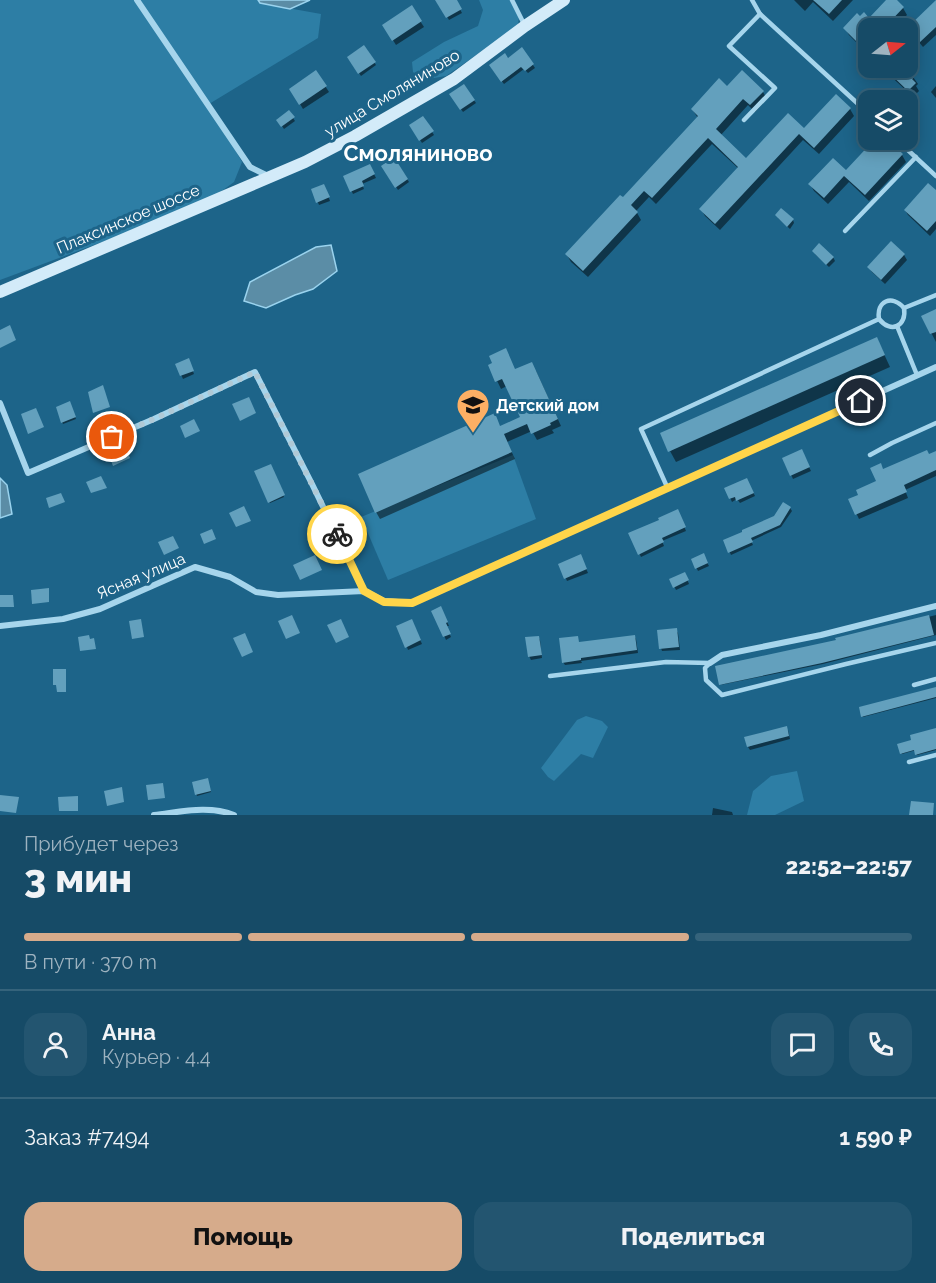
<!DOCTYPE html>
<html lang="ru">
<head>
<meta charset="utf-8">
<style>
  :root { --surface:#164b67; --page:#235570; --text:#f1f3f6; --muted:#9eb3c0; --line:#35637b; --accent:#d6ab8b }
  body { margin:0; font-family:Raleway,sans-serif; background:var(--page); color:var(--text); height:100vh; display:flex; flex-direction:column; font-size:22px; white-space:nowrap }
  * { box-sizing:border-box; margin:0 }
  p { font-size:20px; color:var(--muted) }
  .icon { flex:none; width:33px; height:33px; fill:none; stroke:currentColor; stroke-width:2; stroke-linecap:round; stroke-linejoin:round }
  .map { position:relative; height:815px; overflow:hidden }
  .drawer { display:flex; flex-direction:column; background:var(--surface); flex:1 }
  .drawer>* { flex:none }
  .needle { width:39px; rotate:73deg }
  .tools { position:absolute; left:858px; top:18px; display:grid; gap:12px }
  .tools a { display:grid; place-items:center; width:60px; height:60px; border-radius:12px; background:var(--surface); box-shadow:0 3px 15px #0003,0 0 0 2px var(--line); font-size:30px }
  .pin { position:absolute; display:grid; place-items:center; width:51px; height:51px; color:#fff; margin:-26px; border:3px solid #fff; border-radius:50%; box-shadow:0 2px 6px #0007 }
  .courier { position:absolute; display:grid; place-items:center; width:60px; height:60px; margin:-30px; border:4px solid #ffd54a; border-radius:50%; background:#fff; color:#222; box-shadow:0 2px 8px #0007 }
  .head em { font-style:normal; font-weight:800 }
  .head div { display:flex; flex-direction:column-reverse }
  .head { display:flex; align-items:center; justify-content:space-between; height:102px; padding:0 24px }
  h1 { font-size:39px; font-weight:800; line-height:45px }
  .bar { display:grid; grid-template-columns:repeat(4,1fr); gap:9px 6px; align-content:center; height:72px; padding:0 24px }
  .bar i { height:8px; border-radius:4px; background:var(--line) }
  .bar .selected { background:var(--accent) }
  .bar p { grid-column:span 4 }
  .line { display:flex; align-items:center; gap:15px; padding:0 24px; border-top:2px solid var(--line) }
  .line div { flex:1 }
  .round { display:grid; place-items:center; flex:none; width:63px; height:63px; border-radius:18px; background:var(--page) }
  .primary-button { display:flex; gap:12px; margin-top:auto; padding:12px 24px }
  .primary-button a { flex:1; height:69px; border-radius:18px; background:var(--accent); color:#111; font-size:24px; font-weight:800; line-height:69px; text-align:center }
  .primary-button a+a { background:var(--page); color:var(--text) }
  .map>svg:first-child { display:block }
  .green { fill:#2d7ea5 }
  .water { fill:#5b8da6; stroke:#9ad3ee; stroke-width:1.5 }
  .shadow { fill:#0007 }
  .building { fill:#63a0bd }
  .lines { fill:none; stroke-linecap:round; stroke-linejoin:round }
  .service { stroke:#a6d5ec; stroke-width:4.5 }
  .minor { stroke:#a6d5ec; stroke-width:6 }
  .secondary { stroke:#d3ebf9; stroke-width:12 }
  .done { stroke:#b0c9d6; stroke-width:6; stroke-dasharray:0 10.8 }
  .route { stroke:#ffd54a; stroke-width:8 }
  .labels { text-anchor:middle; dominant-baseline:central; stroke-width:6; stroke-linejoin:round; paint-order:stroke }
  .street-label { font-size:16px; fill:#fff; stroke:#1d6489 }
  .poi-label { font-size:16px; font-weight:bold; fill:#fff; stroke:#1d6489; text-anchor:start }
  .district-label { font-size:22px; font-weight:bold; fill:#fff; stroke:#1d6489 }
</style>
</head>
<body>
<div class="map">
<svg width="936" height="815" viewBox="0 0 936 815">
  <rect width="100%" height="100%" fill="#1d6489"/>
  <g class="green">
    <path d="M0,0H258L260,3L321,14L318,38L209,104L242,162L234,182L204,204L0,280Z"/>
    <path d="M479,0H510L519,16L518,26L446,76L422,80L413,72L412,62L444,42L478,26L483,10Z"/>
    <path d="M513,455L536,519L388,580L361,517Z"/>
    <path d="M586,716L602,721L608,727L593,758L581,754L554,781L548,777L541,768L577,720Z"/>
    <path d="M797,771L804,801L775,815H747L753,791L771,776Z"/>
  </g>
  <g class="water">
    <path d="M258,0H310L290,9L260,3Z"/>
    <path d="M331,245L337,271L313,289L295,295L266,308L244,301L250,282L316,247Z"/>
    <path d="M0,478L7,485L12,514L0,518Z"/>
  </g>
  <g class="shadow">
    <path d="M443,0H455L462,13L449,20L439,3Z"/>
    <path d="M794,0H853L833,21L813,2L805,11Z"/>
    <path d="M888,0H895L903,8L907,15L894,28H868V54L849,35L845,28L870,20Z"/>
    <path d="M936,2V35L923,47L908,29Z"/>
    <path d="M411,7L424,27L396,45L384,26Z"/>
    <path d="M364,47L376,65L361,76L349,58Z"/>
    <path d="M522,49L535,68L528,73L524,69L504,84L492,69Z"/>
    <path d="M908,56L917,67L911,74L918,84L916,86L919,91L913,97L882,68H908Z"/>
    <path d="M316,72L329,92L303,109L291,89Z"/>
    <path d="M464,86L476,103L463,112L451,95Z"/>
    <path d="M936,86V98L931,92Z"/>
    <path d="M727,88L763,92L767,99L755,112L748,105L720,136L746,160L804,130L836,96L850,109L854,116L819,154L803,140L720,230L705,216L701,209L739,169L712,144L656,204L649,197L636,211L641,220L588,277L571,262L567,255L623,199L698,118L692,109Z"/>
    <path d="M289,112L295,121L284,129L278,120Z"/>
    <path d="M423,118L434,135L422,143L411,126Z"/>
    <path d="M876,140H885L902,155L906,162L869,201L849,182L828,204L814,191L810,184L846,172Z"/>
    <path d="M394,159L409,182L398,190L383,166Z"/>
    <path d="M370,166L376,178L362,184L364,189L353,194L345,177Z"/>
    <path d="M325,188L330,201L319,205L313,190Z"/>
    <path d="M936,192V229L930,236L908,215L905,210Z"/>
    <path d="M778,218L793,220L794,223L790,229Z"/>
    <path d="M891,243L904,255L907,260L885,284L872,272L869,267Z"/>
    <path d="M815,254L833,257L835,261L829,267Z"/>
    <path d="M936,311V342L923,317Z"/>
    <path d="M877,339L890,367L676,462L670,451Z"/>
    <path d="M190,363L194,374L183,379L177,365Z"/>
    <path d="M490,366L516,371H536L561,426L552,430L554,433L537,440L532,431L507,442L515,459L380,519L376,512L500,427L522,418L507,386L501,389Z"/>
    <path d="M69,403L76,419L63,424L57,408Z"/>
    <path d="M936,453V476L905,490L908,498L859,519L850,500L860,495L878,482L883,470Z"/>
    <path d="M803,454L811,471L793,479L784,459Z"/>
    <path d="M270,466L284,497L270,503L256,472Z"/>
    <path d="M747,480L755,496L740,503L737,499L732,502L726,489Z"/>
    <path d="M790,508L792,511L781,527L751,541L753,545L731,555L725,541L775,517Z"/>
    <path d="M679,514L686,531L662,541L664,546L641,557L630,534Z"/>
    <path d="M703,555L709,566L698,571L693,560Z"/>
    <path d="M582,559L588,573L567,581L560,564Z"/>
    <path d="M685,574L689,584L676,590L671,580Z"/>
    <path d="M433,611H442L449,626H446L451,637L446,640Z"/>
    <path d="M936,615V635L823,664L720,685L838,641L837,640Z"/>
    <path d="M413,624L422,644L408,650L407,647Z"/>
    <path d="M676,630L678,633L680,650L662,651L661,648Z"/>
    <path d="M634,636L636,639L638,653L581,661L582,663L565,665L563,662L577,638L579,643Z"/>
    <path d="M538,637L540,640L542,658L531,660L529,656Z"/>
    <path d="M936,688V698L863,717L860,708Z"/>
    <path d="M936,729V750L917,755L916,750L902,754L899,745L913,741Z"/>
    <path d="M788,730L790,739L750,750L748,747Z"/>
    <path d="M207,780L211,792L197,796L194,783Z"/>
    <path d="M713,808L732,812L733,815H712Z"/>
  </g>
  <g class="building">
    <path d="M435,0H457L462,9L446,18Z"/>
    <path d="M813,0H842L829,14Z"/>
    <path d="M886,0H897L904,7L884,28H868V53L843,28L857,13L860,16L864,12L869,18Z"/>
    <path d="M936,0V27L919,43L908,30V27Z"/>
    <path d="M412,5L422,21L392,41L382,25Z"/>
    <path d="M364,45L376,62L358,74L347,57Z"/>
    <path d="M522,47L534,64L525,71L521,67L501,82L489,65L505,53L508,58Z"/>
    <path d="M884,68H906L915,76L912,79L916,83L908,91Z"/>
    <path d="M316,70L327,86L299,105L289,89Z"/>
    <path d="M742,70L764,91L750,105L743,99L716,129L746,158L788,113L804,128L836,94L851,108L814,148L799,134L715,224L699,209L738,167L708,138L652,198L644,191L631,205L638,212L583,271L565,254L620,195L623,197L698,116L691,109L719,78L727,86Z"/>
    <path d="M464,84L475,100L460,110L449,94Z"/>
    <path d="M289,110L295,117L281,127L276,120Z"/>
    <path d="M423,116L434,131L419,141L409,125Z"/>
    <path d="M874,140H888L903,154L865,195L844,176L824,198L808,184L833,158L846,170Z"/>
    <path d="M394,157L408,179L395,188L381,166Z"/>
    <path d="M370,164L375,174L362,181L364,186L350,192L343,176Z"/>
    <path d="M928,183L936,190V221L927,231L904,210Z"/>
    <path d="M324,184L330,197L316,203L311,189Z"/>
    <path d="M781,208L794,219L787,227L775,215Z"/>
    <path d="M891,241L905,254L881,280L867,267Z"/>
    <path d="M819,243L834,257L826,265L812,251Z"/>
    <path d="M936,309V332L930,334L921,316Z"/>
    <path d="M10,325L16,340L0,348V330Z"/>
    <path d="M877,337L885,355L668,452L660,433Z"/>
    <path d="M506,348L515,369L532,362L558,419L550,423L551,425L531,434L527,424L504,434L512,452L375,513L358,474L495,413L500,426L520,417L502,379L495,382L488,365L492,363L489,356Z"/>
    <path d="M189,358L194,371L180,376L175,364Z"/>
    <path d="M103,385L110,407L93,413L88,392Z"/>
    <path d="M249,397L256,413L240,421L232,404Z"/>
    <path d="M70,401L76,417L61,423L56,407Z"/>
    <path d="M36,408L44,427L28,434L21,414Z"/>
    <path d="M194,419L200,431L185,438L180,426Z"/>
    <path d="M125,447L130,458L113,466L109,455Z"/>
    <path d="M802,449L810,467L790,476L782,458Z"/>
    <path d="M927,450L929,454L936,451V470L904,485L907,492L855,515L848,499L858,495L856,490L876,481L870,468L881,463L883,469Z"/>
    <path d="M271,464L285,495L268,503L254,471Z"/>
    <path d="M101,476L107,488L91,493L86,482Z"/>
    <path d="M747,478L754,493L736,501L735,497L729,499L724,488Z"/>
    <path d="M61,493L65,502L49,508L46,498Z"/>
    <path d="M783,502L791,507L780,525L751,538L753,542L728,553L723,540L742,532V530L774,516Z"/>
    <path d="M244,506L251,521L236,527L229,513Z"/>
    <path d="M678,509L686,527L662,538L664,542L638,555L628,533L659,520L658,518Z"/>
    <path d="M212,529L216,539L204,544L200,534Z"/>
    <path d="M173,536L179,548L164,555L158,542Z"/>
    <path d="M704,553L708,563L695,569L691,559Z"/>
    <path d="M581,554L587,569L564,579L558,564Z"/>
    <path d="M315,555L322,570L300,580L293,565Z"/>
    <path d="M685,572L689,580L673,588L669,579Z"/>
    <path d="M49,588V602L32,604L31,590Z"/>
    <path d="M0,595H13L14,607H0Z"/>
    <path d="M441,606L448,622L446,623L451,634L443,637L431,611Z"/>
    <path d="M292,615L300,633L286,639L278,621Z"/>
    <path d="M929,615L934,635L822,663L719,685L715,666L836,640L835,638Z"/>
    <path d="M141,619L144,637L132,639L129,621Z"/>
    <path d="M341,619L349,637L336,643L327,625Z"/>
    <path d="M412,619L421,640L405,648L396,626Z"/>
    <path d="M677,628L679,647L659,649L657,630Z"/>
    <path d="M245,633L253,652L242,657L233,638Z"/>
    <path d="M89,635L90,639L94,638L96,649L80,651L78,637Z"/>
    <path d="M635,635L637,650L581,658V660L562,663L559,638L578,636L579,642Z"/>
    <path d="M539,636L542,655L528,657L525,637Z"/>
    <path d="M53,669H66V692H57L56,685H53Z"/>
    <path d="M936,687V697L861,717L859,707Z"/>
    <path d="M787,726L789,736L747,747L744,737Z"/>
    <path d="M936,728V749L915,755L914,750L900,754L897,744L911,740L910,735Z"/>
    <path d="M208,778L211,791L195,795L192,782Z"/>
    <path d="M163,783L165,798L148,800L146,785Z"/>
    <path d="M122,787L124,802L107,806L104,791Z"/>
    <path d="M0,795L19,797L16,813L0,811Z"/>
    <path d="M78,796V811H59L58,797Z"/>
    <path d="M911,801L934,803L933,815H909Z"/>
  </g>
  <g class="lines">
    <g class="service">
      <path d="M512,0L524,24"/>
      <path d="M752,0L760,14"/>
      <path d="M744,120L775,88L729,46L760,14L868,113"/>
      <path d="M897,140L936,176"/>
      <path d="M845,231L916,157"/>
      <path d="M879,319C891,334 907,326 904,308"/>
      <path d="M897,326L917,375"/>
      <path d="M870,455L892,443L936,423"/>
      <path d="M668,489L641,429L879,319C876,301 892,294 904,308L936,295"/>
      <path d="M710,663L705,668L706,680L722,695L846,664L936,643"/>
      <path d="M550,676L666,662L710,663"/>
      <path d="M914,685L936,679"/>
      <path d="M909,762L936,755"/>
    </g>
    <g class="minor">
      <path d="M137,0L250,167L268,176"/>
      <path d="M0,403L28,473L154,419L255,372L312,484L364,591"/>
      <path d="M0,626L63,619L100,609L195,567L230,577L256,592L278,595L364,591L384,601L412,603L936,367"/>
      <path d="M710,663L722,655L821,635L936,606"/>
      <path d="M154,815C181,812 208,805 234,815"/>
    </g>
    <path class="secondary" d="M0,292L305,162L355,136L454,79L525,26L564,0"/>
  </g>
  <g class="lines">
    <path class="done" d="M112,437L154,419L255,372L337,534"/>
    <path class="route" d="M337,534L364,591L384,602L412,603L861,401"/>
  </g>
  <defs>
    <g id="school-pin" transform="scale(1.725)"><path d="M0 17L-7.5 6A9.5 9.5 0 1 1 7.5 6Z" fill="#fcaf64" stroke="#1d6489"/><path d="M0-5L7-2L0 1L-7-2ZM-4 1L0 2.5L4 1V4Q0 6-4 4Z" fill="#111"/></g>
  </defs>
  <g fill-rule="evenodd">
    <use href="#school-pin" x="473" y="405"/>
  </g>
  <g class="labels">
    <g class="street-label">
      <text transform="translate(392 93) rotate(-31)">улица Смоляниново</text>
      <text transform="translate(128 219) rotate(-23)">Плаксинское шоссе</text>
      <text transform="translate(141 576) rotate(-23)">Ясная улица</text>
    </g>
    <g class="poi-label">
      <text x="496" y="405">Детский дом</text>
    </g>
    <g class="district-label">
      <text x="418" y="153">Смоляниново</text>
    </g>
  </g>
</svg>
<div class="tools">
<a><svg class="needle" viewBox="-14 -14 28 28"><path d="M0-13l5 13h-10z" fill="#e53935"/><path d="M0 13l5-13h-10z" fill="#9eb3c0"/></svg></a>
<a><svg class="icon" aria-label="layers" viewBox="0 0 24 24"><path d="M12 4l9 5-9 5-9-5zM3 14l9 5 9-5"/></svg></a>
</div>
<div class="pin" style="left:112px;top:437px;background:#ea580c"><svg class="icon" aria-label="bag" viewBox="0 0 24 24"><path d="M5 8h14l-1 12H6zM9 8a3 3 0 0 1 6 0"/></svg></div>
<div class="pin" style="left:861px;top:401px;background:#1f2937"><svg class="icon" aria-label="home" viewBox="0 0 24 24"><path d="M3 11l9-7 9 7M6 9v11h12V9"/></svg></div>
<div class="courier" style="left:337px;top:534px"><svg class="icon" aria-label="bike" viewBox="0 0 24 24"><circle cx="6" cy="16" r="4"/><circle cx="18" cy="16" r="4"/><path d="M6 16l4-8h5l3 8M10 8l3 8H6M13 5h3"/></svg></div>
</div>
<section class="drawer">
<div class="head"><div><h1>3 мин</h1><p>Прибудет через</p></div><em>22:52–22:57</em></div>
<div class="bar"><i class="selected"></i><i class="selected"></i><i class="selected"></i><i></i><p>В пути · 370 m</p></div>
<div class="line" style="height:108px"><a class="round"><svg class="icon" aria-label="person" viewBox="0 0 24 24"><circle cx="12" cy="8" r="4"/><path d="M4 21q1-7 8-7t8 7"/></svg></a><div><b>Анна</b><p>Курьер · 4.4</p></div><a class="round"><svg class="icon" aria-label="chat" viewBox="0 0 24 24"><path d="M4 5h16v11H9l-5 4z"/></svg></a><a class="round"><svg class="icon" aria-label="phone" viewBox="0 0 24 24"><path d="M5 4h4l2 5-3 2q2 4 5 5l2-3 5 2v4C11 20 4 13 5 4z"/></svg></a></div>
<div class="line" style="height:78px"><div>Заказ #7494</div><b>1 590 ₽</b></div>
<div class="primary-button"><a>Помощь</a><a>Поделиться</a></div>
</section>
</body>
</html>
